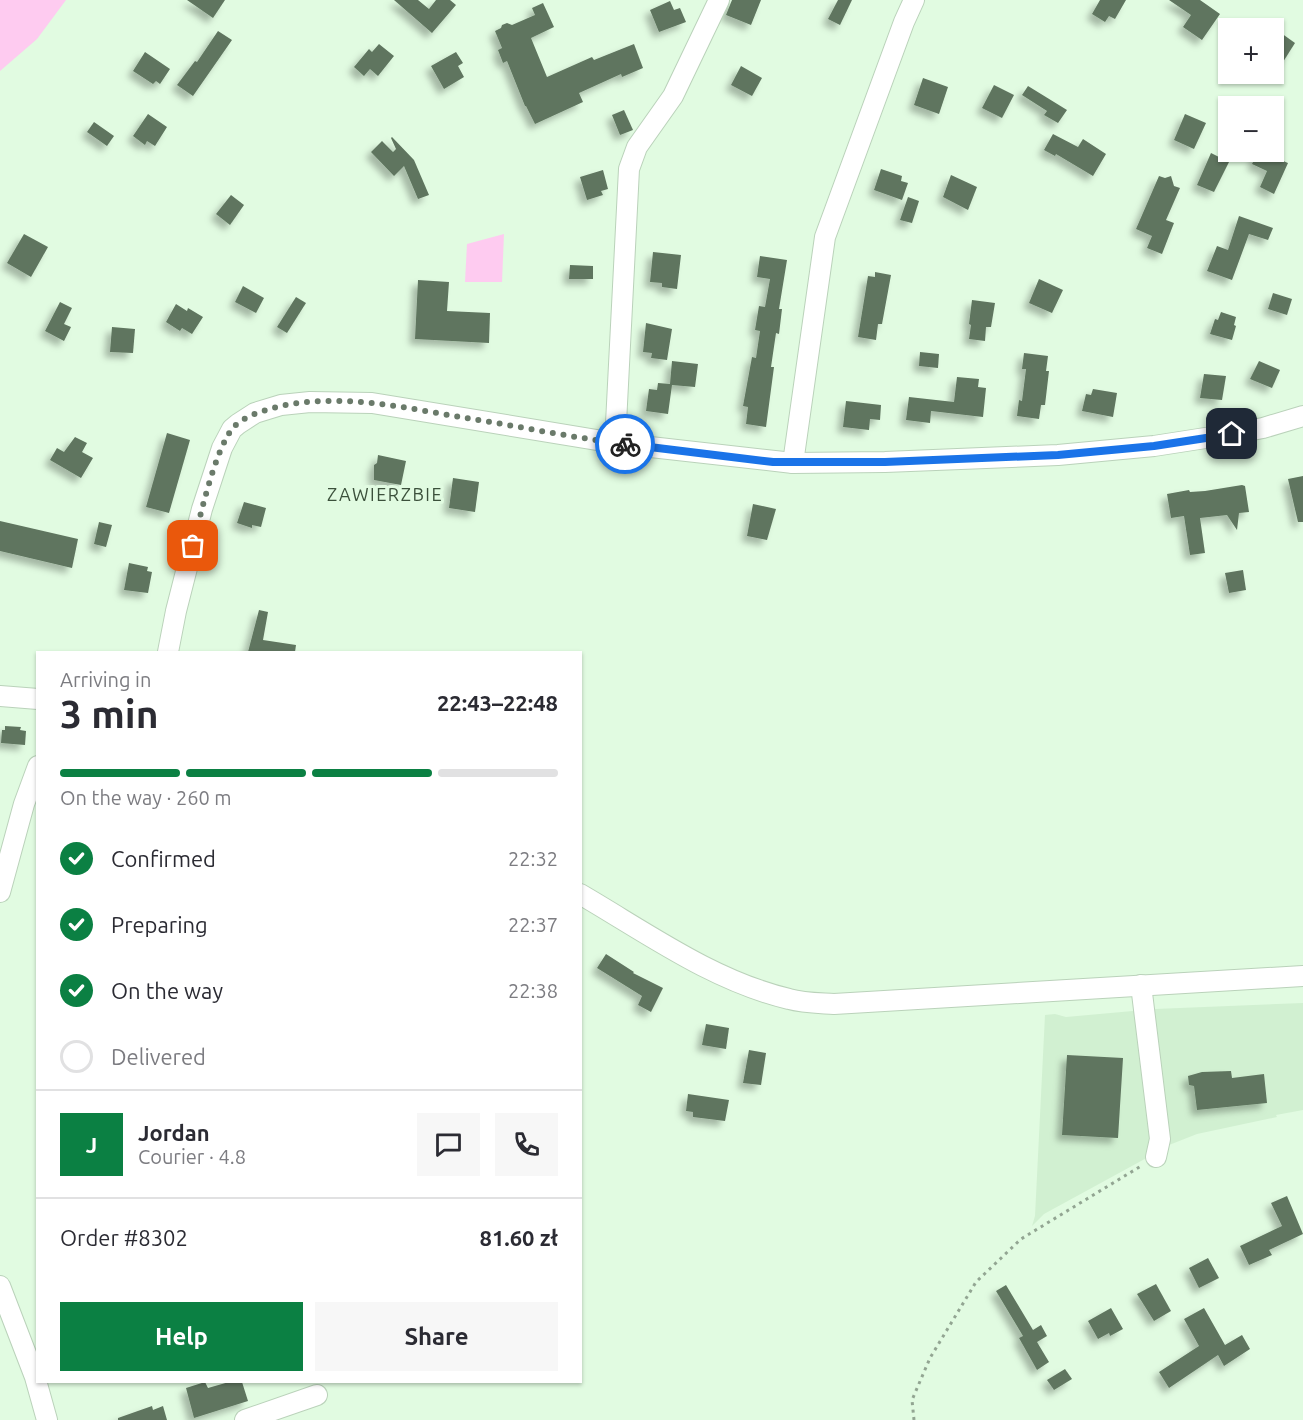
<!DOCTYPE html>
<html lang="en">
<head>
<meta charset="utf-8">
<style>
  :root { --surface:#fff; --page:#f7f7f7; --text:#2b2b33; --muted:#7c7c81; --line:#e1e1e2; --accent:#0b8043 }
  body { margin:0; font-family:Ubuntu,sans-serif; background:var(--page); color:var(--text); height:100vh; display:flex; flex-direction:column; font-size:22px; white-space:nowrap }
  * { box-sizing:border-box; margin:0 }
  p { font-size:20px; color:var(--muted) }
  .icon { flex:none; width:33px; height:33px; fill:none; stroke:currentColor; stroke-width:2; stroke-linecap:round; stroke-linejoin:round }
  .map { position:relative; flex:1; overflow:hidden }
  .drawer { position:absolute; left:36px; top:651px; width:546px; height:732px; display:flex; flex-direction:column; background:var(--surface); border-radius:0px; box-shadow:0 2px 4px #0004 }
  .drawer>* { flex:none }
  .buttons { position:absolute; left:1218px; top:18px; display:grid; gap:12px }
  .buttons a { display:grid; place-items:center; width:66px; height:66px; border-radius:0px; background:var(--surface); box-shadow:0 2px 4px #0004; font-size:30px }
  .pin { position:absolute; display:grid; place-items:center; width:51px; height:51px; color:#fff; margin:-26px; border-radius:12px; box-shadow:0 3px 9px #0006 }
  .courier { position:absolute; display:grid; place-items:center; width:60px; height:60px; margin:-30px; border:4px solid #1a73e8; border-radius:50%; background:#fff; color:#222; box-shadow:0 2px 8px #0007 }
  .summary em { font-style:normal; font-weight:700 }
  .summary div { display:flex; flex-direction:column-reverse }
  .summary { display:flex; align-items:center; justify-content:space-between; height:102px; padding:0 24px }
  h1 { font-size:39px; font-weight:700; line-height:45px }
  .bar { display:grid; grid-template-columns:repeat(4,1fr); gap:9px 6px; align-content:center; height:72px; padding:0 24px }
  .bar i { height:8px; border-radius:4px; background:var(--line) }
  .bar .current { background:var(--accent) }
  .bar p { grid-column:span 4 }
  .line { display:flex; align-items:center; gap:15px; padding:0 24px; border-top:2px solid var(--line) }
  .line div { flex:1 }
  .round { display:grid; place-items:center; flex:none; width:63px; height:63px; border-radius:0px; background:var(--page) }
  ol { padding:0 24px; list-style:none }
  li { display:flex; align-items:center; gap:18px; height:66px }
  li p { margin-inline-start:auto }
  li .icon { padding:6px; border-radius:50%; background:var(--accent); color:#fff; stroke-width:4 }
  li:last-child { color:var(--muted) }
  li i { width:33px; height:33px; border:3px solid var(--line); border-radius:50% }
  .button { display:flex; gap:12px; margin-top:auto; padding:12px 24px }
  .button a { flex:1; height:69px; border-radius:0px; background:var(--accent); color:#fff; font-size:24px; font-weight:700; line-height:69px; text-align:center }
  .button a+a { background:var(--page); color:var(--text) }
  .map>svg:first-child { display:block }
  .built { fill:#d1f0d1 }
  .green { fill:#fecbf0 }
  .building { fill:#5f755f; filter:url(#shadow) }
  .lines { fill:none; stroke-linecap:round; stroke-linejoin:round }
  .minor-casing { stroke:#bad2ba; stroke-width:22 }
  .path { stroke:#92a592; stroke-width:3; stroke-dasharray:3 4.5; stroke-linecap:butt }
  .minor { stroke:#fff; stroke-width:20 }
  .done { stroke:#6a7a6a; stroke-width:6; stroke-dasharray:0 10.8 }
  .route { stroke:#1a73e8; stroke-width:8 }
  .labels { text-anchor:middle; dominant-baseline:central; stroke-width:6; stroke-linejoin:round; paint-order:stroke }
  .quarter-label { font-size:18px; letter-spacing:1.5px; fill:#3b503b; stroke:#e1fbe1 }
</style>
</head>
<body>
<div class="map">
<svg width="1303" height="1420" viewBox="0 0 1303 1420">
  <defs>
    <filter id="shadow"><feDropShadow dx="-5.5" dy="5.5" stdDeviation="3" flood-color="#0004"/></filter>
  </defs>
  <rect width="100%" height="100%" fill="#e1fbe1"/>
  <path class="built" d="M1303,1003V1110L1276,1115L1277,1117L1197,1134L1164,1147L1163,1149L1044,1214L1032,1226L1035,1216L1045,1015L1055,1014L1066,1017L1155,1009Z"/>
  <g class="green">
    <path d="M0,0H66L37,39L0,71Z"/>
    <path d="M504,234L502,282H465L467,244Z"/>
  </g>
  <g class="building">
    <path d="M187,0H225L213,18Z"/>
    <path d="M394,0H418L429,9L436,0H450L456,5L432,33Z"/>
    <path d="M732,0H761L751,25L726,15Z"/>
    <path d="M838,0H852L840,25L828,19Z"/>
    <path d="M1100,0H1126L1115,19L1109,16L1105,22L1092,14Z"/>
    <path d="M1169,0H1200L1220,14L1202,40L1183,27L1191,15Z"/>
    <path d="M670,1L674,10L680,8L686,22L659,32L650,10Z"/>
    <path d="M543,3L554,27L531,38L547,77L592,57L594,60L634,44L643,68L622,77L621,74L579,93L583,102L535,124L526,106H525L507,61L503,63L498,50L502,48L495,31L501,28L502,25L507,23L512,25L535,15L532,8Z"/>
    <path d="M1274,28L1295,43L1283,62L1274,56Z"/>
    <path d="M218,31L232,40L193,96L177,85L195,61L197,62Z"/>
    <path d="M379,44L394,56L378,76L370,69L364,76L354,67L369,49L372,52Z"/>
    <path d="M145,52L170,69L160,84L156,81L153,84L133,71Z"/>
    <path d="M456,52L463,63L458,66L464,77L444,89L431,66Z"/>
    <path d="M741,66L762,78L752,96L731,85Z"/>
    <path d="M923,78L948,87L939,114L914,105Z"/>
    <path d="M994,85L1014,95L1002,118L982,108Z"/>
    <path d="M1028,86L1067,110L1058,123L1044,115L1047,111L1022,95Z"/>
    <path d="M624,110L633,130L620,135L612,115Z"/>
    <path d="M148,114L167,127L155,146L147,141L145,145L133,136Z"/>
    <path d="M1185,114L1206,123L1194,149L1174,140Z"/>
    <path d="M94,122L114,136L107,146L87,132Z"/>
    <path d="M1053,134L1078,147L1083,139L1106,154L1093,176L1056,154L1055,156L1044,150Z"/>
    <path d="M392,137L414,160L429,195L418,199L404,166L394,176L371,152L382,141L393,152L396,149L391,138Z"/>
    <path d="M1258,152H1272L1271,156L1288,163L1274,194L1260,187L1267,171L1252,164Z"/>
    <path d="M1211,153L1229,162L1214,192L1197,185Z"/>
    <path d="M881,169L902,176L901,181L908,183L902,200L874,190Z"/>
    <path d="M603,170L608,189L601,191L603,195L587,200L580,177Z"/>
    <path d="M951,175L977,187L968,210L943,197Z"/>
    <path d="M1159,176L1165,178L1171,176L1174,186L1180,188L1166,220L1174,223L1162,254L1147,248L1152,236L1136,229Z"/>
    <path d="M231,195L244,205L230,225L216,214Z"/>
    <path d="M908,197L919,201L912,223L900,220Z"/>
    <path d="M1239,216L1273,228L1268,240L1249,234L1232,280L1207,271L1217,246L1228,250Z"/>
    <path d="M24,234L48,247L31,277L7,263Z"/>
    <path d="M653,252L681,255L677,289L662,287V283L650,282Z"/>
    <path d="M760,256L787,260L779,309H782L779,334L776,333L771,367H774L766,427L746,424L748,407L743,406L752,357L756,358L760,331L755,330L759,306L765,307L770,279L757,277Z"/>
    <path d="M570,265L593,266V279H569Z"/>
    <path d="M875,272L891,275L882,324H878L876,340L858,337L868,276L875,277Z"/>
    <path d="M1039,279L1063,290L1052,313L1029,303Z"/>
    <path d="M418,280L449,282L447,311L490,313L489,343L415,339Z"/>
    <path d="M243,286L264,298L256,313L235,302Z"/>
    <path d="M1273,293L1292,299L1287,315L1268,309Z"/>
    <path d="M296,297L306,303L287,333L277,327Z"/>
    <path d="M972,300L995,303L991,327H986L985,341L969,339L971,325L969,324Z"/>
    <path d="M60,302L72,308L64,324L71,327L64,341L45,331Z"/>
    <path d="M176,304L187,311L188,308L203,317L192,334L182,328L180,331L166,322Z"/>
    <path d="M1221,312L1236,317L1234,325L1236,326L1232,340L1210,334L1215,319L1218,320Z"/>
    <path d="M646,323L672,329L667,360L651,358L652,353L643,352Z"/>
    <path d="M112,327L135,329L133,353L110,352Z"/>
    <path d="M920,352L939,354L938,368L919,366Z"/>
    <path d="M1024,353L1048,356L1046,371H1049L1045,405H1041L1039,419L1017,416L1019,400L1022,401L1026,369H1022Z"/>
    <path d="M672,361L698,364L695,387L672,385L668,414L646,411L649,389L657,390L658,383L670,384Z"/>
    <path d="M1259,361L1280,370L1272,388L1250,379Z"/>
    <path d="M1204,374L1226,376L1222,400L1200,398Z"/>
    <path d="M957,377L979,379L978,387L986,388L983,417L931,411L930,423L906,420L909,397L954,402Z"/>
    <path d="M1093,389L1117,393L1113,417L1082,411L1086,394L1091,395Z"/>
    <path d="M846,401L881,405L880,420L870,419L869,430L843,427Z"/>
    <path d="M167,433L190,440L169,513L146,507Z"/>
    <path d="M75,437L87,443L82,452L93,458L81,478L50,460L57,448L64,452Z"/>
    <path d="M378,455L406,461L401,485L374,480V465L377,463Z"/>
    <path d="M1303,476V522H1298L1288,479Z"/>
    <path d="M453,478L479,482L475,512L449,508Z"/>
    <path d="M1242,485L1245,486L1249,512L1239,513L1237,530L1227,515L1200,518L1205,553L1190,555L1184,516L1171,518L1167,494L1189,490L1190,492L1205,491Z"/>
    <path d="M244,502L266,508L261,527L252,525V528L237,523Z"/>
    <path d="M753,504L776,509L767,540L747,536Z"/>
    <path d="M0,521L78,539L72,568L0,551Z"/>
    <path d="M99,522L112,525L106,547L94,544Z"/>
    <path d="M129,563L148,567L147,571L152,572L148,593L124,590Z"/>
    <path d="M1243,570L1246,590L1229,593L1225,573Z"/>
    <path d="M259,610L268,612L263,640L296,645L295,652H248Z"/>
    <path d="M5,726L21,727L20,730L26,731L25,745L1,743L2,730H5Z"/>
    <path d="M606,954L634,972L633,973L663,988L651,1012L638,1005L642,996L597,968Z"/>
    <path d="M706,1024L729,1028L726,1049L702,1045Z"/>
    <path d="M749,1050L766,1053L761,1085L743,1083Z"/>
    <path d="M1067,1055L1123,1058L1118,1138L1062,1135Z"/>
    <path d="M1231,1071L1232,1078L1264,1074L1267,1103L1197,1110L1194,1086L1189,1085L1188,1076L1202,1072Z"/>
    <path d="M688,1094L729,1100L725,1121L693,1117V1112L686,1111Z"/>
    <path d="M1287,1196L1303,1234L1269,1250L1272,1255L1249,1265L1240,1246L1282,1226L1271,1203Z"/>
    <path d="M1208,1258L1219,1278L1199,1288L1189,1268Z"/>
    <path d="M1156,1284L1171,1311L1154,1321L1137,1294Z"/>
    <path d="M1006,1285L1033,1330L1041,1325L1047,1336L1037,1342L1049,1362L1037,1370L1019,1338L1023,1336L996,1291Z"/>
    <path d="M1111,1308L1123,1329L1110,1336L1109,1333L1098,1339L1088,1321Z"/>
    <path d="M1204,1308L1225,1345L1242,1335L1250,1349L1224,1366L1218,1355L1169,1388L1159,1372L1199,1346L1184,1319Z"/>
    <path d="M1065,1369L1072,1379L1054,1390L1047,1380Z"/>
    <path d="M205,1382L208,1388L229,1382H242L248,1401L194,1418L186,1388Z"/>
    <path d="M152,1406L153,1410L163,1406L167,1420H118V1418Z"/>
  </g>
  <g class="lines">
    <g class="minor-casing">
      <g id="minor">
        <path d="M615,443L629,169L637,147L673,96L719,0"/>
        <path d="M793,463L825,237L904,22L914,0"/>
        <path d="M168,652L176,611L202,509L222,448L232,429L238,424L255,413L281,405L310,402L372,403L615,443L793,463L885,462L1058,455L1154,446L1231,434L1263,428L1303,416"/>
        <path d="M0,696L38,699"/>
        <path d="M0,892L24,804L38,766"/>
        <path d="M580,894C647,933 713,981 789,999C803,1003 819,1003 834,1004L1303,976"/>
        <path d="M1141,985L1160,1139L1156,1157"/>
        <path d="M0,1286L35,1377L47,1420"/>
        <path d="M245,1420L317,1395"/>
      </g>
    </g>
    <path class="path" d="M914,1420L912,1400L930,1358L976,1282L1021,1239L1141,1166"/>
    <use href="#minor" class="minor"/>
  </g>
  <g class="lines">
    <path class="done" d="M193,546C200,516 215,451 232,429C239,420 253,414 263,411C330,389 404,408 472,419C523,427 574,438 625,444"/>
    <path class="route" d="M625,444L773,462H885L1058,455L1154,446L1232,434"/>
  </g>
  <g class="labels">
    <g class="quarter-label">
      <text x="385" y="494">ZAWIERZBIE</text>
    </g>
  </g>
</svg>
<div class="buttons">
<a>+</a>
<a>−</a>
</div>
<div class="pin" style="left:193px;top:546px;background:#ea580c"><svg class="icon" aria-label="bag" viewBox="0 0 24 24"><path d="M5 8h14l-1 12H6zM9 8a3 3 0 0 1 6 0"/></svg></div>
<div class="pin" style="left:1232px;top:434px;background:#1f2937"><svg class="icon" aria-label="home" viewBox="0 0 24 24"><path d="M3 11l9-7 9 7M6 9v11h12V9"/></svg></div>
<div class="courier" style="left:625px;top:444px"><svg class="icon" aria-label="bike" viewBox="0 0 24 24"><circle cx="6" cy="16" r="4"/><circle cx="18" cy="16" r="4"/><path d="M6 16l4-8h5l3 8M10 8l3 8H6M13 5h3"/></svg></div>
<section class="drawer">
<div class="summary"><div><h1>3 min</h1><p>Arriving in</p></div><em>22:43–22:48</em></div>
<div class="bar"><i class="current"></i><i class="current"></i><i class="current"></i><i></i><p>On the way · 260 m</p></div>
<ol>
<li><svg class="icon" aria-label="check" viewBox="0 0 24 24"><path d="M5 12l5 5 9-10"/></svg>Confirmed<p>22:32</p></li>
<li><svg class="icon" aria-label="check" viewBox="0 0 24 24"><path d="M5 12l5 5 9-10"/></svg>Preparing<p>22:37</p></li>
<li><svg class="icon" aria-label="check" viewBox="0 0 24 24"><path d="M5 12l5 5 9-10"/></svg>On the way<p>22:38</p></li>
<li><i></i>Delivered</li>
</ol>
<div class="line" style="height:108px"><b class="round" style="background:var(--accent);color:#fff">J</b><div><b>Jordan</b><p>Courier · 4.8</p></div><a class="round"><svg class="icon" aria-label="chat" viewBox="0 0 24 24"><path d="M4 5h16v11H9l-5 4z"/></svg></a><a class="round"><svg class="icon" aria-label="phone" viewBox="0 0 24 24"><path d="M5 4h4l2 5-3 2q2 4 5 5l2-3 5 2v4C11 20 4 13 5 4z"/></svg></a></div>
<div class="line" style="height:78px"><div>Order #8302</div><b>81.60 zł</b></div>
<div class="button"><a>Help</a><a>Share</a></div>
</section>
</div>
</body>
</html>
